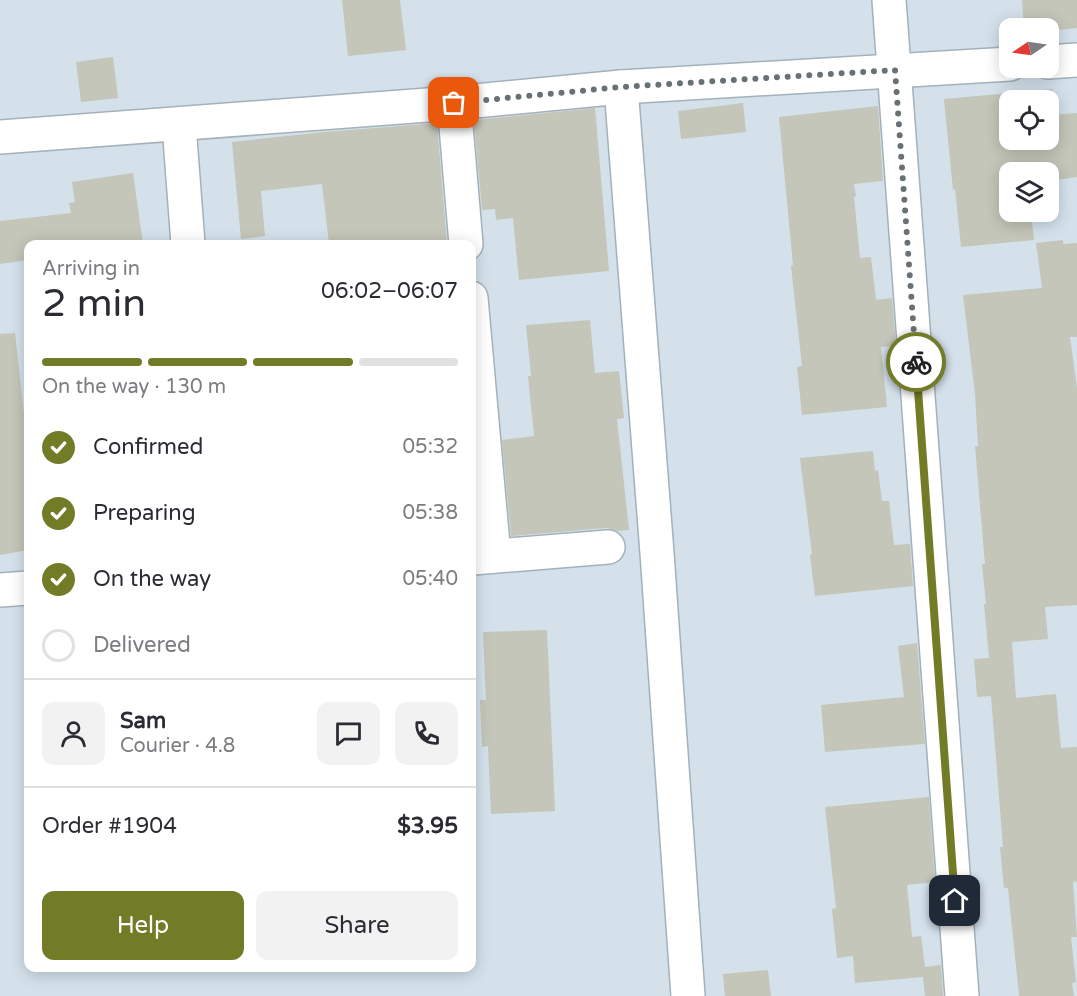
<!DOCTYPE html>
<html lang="en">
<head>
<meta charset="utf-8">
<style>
  :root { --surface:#fff; --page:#f2f2f3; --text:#2b2b33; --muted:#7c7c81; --line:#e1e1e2; --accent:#727c27 }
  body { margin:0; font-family:"Varela Round",sans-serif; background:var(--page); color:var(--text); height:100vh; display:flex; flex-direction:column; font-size:22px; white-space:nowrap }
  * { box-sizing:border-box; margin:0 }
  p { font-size:20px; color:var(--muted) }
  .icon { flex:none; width:33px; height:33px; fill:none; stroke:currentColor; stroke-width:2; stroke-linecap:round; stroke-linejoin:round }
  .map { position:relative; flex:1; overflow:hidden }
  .sheet { position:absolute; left:24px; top:240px; width:452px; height:732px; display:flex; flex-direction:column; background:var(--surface); border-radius:12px; box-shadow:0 3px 15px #0003 }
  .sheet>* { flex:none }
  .needle { width:39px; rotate:257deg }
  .fabs { position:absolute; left:999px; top:18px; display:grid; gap:12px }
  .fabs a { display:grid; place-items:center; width:60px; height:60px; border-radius:12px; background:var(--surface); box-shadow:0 3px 15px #0003; font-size:30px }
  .pin { position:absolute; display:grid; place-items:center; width:51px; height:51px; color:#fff; margin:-26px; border-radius:12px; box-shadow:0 3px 9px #0006 }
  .courier { position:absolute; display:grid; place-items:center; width:60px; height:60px; margin:-30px; border:4px solid #727c27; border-radius:50%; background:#fff; color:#222; box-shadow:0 2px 8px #0007 }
  .head em { font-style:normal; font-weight:600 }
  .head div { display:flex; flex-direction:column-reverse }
  .head { display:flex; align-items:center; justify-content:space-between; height:102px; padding:0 18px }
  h1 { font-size:39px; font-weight:600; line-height:45px }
  .bar { display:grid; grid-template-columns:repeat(4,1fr); gap:9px 6px; align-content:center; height:72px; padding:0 18px }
  .bar i { height:8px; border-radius:4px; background:var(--line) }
  .bar .on { background:var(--accent) }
  .bar p { grid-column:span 4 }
  .line { display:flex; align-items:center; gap:15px; padding:0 18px; border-top:2px solid var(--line) }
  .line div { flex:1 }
  .round { display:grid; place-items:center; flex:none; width:63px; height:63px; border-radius:12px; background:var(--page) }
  ol { padding:0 18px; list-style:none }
  li { display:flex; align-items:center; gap:18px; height:66px }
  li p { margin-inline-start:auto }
  li .icon { padding:6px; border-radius:50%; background:var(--accent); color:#fff; stroke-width:4 }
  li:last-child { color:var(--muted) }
  li i { width:33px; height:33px; border:3px solid var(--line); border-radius:50% }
  .action { display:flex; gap:12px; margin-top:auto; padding:12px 18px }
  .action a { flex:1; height:69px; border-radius:12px; background:var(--accent); color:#fff; font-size:24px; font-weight:600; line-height:69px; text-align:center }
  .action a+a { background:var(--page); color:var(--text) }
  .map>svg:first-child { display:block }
  .building { fill:#c3c6b8; fill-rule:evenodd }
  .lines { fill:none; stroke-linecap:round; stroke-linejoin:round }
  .minor-casing { stroke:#a3b1ba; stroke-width:36 }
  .minor { stroke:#fff; stroke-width:33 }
  .done { stroke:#687176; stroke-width:6; stroke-dasharray:0 10.8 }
  .route { stroke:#727c27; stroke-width:8 }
</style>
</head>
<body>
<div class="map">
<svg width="1077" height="996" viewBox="0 0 1077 996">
  <rect width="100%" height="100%" fill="#d4e1eb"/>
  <g class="building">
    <path d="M342,0H400L406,50L348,56Z"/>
    <path d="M1022,0H1077V28L1048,31V28H1024Z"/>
    <path d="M113,57L118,98L81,102L76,62Z"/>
    <path d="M1052,89L1054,115L1077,113V177L1048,181V172H1010V212H1031L1034,240L961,247L955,189L953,190L944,99ZM1010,100H1048V140H1010Z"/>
    <path d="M743,103L746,132L681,139L678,111Z"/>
    <path d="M878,106L883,181L854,184L856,196L854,197L860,258L871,257L876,300L892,298L896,346L881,347L887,407L802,415L797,367L802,366L791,266L793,265L779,117Z"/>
    <path d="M595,108L609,271L519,280L513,218L496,220L495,209L482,210L474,120Z"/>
    <path d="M437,123L447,244H329L322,184L261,191L265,236L241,239L232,142L324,132Z"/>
    <path d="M133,173L143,244H28V260L0,264V221L71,213L69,203L75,202L72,182Z"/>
    <path d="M1063,240V244L1077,243V337H1070L1077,388V605L1045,607L1048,639L1012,642L1016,698L1056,694L1061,748L1077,747V881L1073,882L1077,937H1071L1076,982L1072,983L1074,996H1019L1008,888H1004L1000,847H1003L991,696L977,697L974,659L989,658L984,604H986L982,564H985L975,446H978L975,394L963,295L1042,288L1036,243Z"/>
    <path d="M590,320L595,373L619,371L624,418L617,419L629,530L618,531L606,528L511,536L502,440L534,436L528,376H531L526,325Z"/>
    <path d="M15,333L24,414L28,413V550L0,555V334Z"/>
    <path d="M873,451L875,471L878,470L882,501H889L894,545L910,544L913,586L815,596L810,555L812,554L800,458Z"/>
    <path d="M547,630L555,811L491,814L488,746L482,747L480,700H486L483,632Z"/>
    <path d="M917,643L925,744L825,752L821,705L904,697L898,646Z"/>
    <path d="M929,797L935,882L907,885L912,937L921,936L925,967L941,965L943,996H925L923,977L855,983L853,956L837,958L832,909L836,908L825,807Z"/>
    <path d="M768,970L771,996H725L723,974Z"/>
  </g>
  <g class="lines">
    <g class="minor-casing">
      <g id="minor">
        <path d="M889,0L962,996"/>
        <path d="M1048,62L1077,60"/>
        <path d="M621,87L657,553L688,996"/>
        <path d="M454,103L466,244"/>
        <path d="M179,125L188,244"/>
        <path d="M0,137L454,103L621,87L1010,64"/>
        <path d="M471,298L494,556"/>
        <path d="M473,558L608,547"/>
        <path d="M0,590L28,588"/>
      </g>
    </g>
    <use href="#minor" class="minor"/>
  </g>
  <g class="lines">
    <path class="done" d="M454,103L621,87L895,70L916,362"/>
    <path class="route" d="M916,362L955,901"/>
  </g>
</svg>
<div class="fabs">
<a><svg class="needle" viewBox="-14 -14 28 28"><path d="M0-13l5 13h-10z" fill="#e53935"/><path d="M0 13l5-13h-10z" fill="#7c7c81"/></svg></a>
<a><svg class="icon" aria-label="locate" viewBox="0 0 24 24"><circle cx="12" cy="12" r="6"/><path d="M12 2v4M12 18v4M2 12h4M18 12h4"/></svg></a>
<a><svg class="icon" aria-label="layers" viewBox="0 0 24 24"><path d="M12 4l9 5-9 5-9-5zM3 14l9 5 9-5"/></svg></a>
</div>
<div class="pin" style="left:454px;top:103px;background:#ea580c"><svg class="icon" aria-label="bag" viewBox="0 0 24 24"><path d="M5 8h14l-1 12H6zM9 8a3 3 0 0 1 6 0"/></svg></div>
<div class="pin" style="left:955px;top:901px;background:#1f2937"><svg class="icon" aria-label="home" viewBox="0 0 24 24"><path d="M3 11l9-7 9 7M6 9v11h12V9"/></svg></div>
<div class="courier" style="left:916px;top:362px"><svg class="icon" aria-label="bike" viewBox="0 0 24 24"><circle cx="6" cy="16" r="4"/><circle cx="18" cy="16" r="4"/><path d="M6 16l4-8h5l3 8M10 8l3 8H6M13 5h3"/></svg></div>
<section class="sheet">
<div class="head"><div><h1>2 min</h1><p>Arriving in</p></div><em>06:02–06:07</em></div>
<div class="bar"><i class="on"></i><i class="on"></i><i class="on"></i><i></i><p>On the way · 130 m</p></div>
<ol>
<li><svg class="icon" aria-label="check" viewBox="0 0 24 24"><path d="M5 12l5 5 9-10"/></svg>Confirmed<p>05:32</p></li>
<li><svg class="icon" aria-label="check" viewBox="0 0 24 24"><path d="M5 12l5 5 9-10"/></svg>Preparing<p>05:38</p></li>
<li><svg class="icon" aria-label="check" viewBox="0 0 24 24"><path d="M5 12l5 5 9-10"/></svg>On the way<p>05:40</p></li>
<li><i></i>Delivered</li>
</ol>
<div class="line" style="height:108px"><a class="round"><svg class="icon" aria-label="person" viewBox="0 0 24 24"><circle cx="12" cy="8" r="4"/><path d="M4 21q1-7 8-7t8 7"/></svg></a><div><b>Sam</b><p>Courier · 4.8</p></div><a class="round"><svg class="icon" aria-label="chat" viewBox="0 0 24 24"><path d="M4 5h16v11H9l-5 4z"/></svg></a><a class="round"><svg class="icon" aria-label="phone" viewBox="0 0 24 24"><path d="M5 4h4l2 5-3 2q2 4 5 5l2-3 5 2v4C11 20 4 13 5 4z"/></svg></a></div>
<div class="line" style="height:78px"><div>Order #1904</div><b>$3.95</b></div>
<div class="action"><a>Help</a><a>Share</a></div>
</section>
</div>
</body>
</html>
